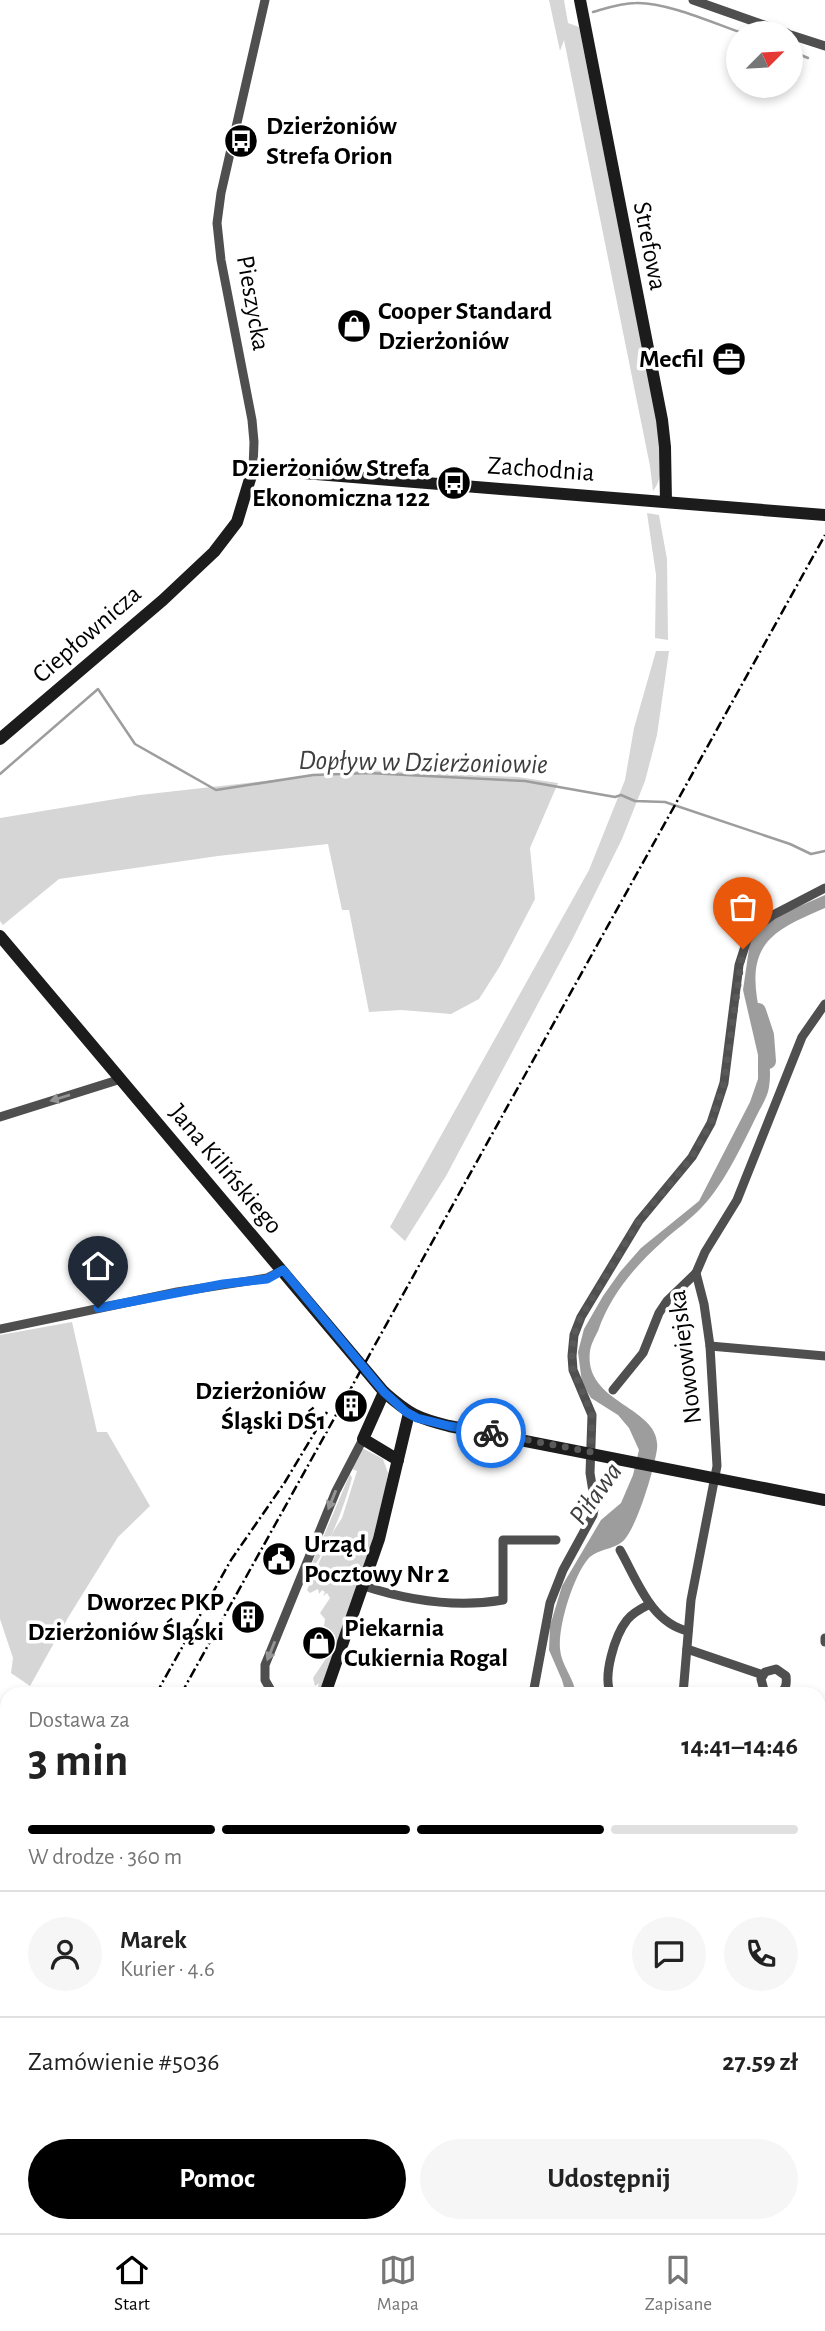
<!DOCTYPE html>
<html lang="pl">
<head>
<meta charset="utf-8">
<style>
  :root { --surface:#fff; --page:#f6f6f6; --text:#222; --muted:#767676; --line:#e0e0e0; --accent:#000 }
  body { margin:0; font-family:"Alegreya Sans",sans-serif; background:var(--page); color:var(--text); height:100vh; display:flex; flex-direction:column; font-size:26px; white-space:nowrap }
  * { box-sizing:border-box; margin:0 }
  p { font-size:23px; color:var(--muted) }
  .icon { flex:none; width:38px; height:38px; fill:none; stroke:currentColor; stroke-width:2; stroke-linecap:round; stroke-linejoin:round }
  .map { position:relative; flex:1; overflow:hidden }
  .sheet { position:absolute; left:0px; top:1687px; width:826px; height:546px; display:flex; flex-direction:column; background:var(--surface); border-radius:21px 21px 0 0; box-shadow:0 4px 10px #0003 }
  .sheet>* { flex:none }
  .needle { width:46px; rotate:66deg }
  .controls { position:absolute; left:726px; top:21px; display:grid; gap:14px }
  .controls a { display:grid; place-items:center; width:77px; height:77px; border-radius:50%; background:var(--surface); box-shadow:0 4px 10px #0003; font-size:35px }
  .pin { position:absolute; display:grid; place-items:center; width:60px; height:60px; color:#fff; margin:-72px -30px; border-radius:50% 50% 50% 0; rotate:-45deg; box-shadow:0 0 7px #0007 }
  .pin .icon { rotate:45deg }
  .courier { position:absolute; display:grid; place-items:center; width:70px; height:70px; margin:-35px; border:5px solid #1a73e8; border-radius:50%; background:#fff; color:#222; box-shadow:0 2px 9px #0007 }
  .overview em { font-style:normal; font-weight:700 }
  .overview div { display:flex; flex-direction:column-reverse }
  .overview { display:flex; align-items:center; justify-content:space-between; height:119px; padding:0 28px }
  h1 { font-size:46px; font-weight:700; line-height:52px }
  .bar { display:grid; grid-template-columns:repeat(4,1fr); gap:10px 7px; align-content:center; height:84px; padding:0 28px }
  .bar i { height:9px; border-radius:5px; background:var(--line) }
  .bar .selected { background:var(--accent) }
  .bar p { grid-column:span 4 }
  .line { display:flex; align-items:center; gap:18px; padding:0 28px; border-top:2px solid var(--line) }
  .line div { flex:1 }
  .round { display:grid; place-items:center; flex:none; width:74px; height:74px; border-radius:37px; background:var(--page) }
  .cta { display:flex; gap:14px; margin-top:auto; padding:14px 28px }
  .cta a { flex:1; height:80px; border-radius:42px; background:var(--accent); color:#fff; font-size:28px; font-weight:700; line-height:80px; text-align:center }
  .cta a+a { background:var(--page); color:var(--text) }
  .tab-bar { display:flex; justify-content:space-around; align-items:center; height:98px; border-top:2px solid var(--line); background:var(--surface); font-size:19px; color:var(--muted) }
  .tab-bar a { display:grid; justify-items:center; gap:4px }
  .tab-bar .selected { color:var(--accent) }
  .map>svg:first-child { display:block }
  .green { fill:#d6d6d6 }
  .water { fill:#9d9d9d }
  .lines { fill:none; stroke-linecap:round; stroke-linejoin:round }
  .stream { stroke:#9d9d9d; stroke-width:2.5 }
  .river { stroke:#9d9d9d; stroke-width:16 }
  .street { stroke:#4f4f4f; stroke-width:9 }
  .secondary { stroke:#1c1c1c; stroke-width:12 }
  .rail { stroke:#000; stroke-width:2.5; stroke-dasharray:10 3.5 2 3.5; stroke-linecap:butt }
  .oneway { fill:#959595 }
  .done { stroke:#595959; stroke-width:7; stroke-dasharray:0 12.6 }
  .route { stroke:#1a73e8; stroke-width:9 }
  .labels { text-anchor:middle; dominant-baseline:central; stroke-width:7; stroke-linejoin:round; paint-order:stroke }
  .poi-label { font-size:26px; font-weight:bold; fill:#000; stroke:#fff; text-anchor:start }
  .street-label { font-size:26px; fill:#000; stroke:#fff }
  .water-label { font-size:28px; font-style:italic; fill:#3e3e3e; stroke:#fff }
</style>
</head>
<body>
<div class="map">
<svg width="825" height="2233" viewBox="0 0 825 2233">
  <rect width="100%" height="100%" fill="#fff"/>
  <g class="green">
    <path d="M549,0H564L568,23L579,27L656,417C658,439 668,473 653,491L650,466L564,40L560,51Z"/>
    <path d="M647,513L659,515L667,559L668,640L655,638L656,575Z"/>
    <path d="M656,651H669L657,735L645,781L622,839L573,938L446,1176L405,1241L390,1227L589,870L625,780L634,728Z"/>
    <path d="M365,770L518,777L558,783L530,848L535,899L500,966L479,999L451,1014L401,1010L369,1012L349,910H342L328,844L218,856L59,879L3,925L0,921V818L140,795Z"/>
    <path d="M72,1322L97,1432H107L150,1506L118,1537L69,1616L30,1686L11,1673L13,1658L0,1619V1335Z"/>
    <path d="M362,1448L383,1459L388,1473L386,1485L368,1558L321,1694H316L319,1683L315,1686L313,1678L327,1657V1649L325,1647L327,1633H323L325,1619L320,1613L330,1598L327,1593L323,1596L325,1592L322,1590L319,1594L318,1589L310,1593L307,1590L310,1583L319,1573L322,1575L325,1571L318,1565L333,1532L342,1518L357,1471L352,1469Z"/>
    <path d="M350,1474L352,1478C343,1510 330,1544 311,1571L312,1573L302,1587Z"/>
    <path d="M825,2153L823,2223L825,2228L822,2233H812L806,2229L801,2233L794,2226H819V2162Z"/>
  </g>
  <path class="water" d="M825,895V908C807,916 783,925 770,939C734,976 777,1040 769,1087C768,1095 763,1104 759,1111C744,1141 725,1183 702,1207C690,1220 675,1230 662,1242C634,1267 610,1296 598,1331C595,1337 591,1344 590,1351C583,1405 662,1406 657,1449C654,1470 638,1523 625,1539C616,1550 598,1548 588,1559C573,1577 558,1626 560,1649C561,1665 574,1678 576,1694H566L562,1680L549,1650L550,1626L562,1586L601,1520L621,1503L633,1475L639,1450L629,1428L618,1415L591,1398L582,1383L578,1352L584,1329L603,1296L620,1272L641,1248L699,1201L750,1102L758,1079V1055L743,990L750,942L762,928L784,913Z"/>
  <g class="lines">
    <g class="stream">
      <path d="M593,12C607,8 621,3 636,3C666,2 713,23 742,33"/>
      <path d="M791,51L808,58"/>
      <path d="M0,774L98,689L135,744L216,790L313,775L368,773L525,781L615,797L621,795L635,801L665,802L790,844L811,854L825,851"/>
      <path d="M0,2140L4,2135"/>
    </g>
    <path class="river" d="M758,1011L766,1035L768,1061"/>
    <g class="street">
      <path d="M693,0L787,33"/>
      <path d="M791,35L825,46"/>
      <path d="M253,469L254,442L252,420L221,260L217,223L221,193L265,0"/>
      <path d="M0,1117L121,1079"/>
      <path d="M0,1329L177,1292L267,1278L283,1270"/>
      <path d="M710,1346L825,1356"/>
      <path d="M613,1390L643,1353L659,1313L667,1301L696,1273"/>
      <path d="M620,1550C637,1580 651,1623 688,1631"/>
      <path d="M364,1586C410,1601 455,1608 503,1600V1540H556"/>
      <path d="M825,1638V1642"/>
      <path d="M687,1649L763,1675"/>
      <path d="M273,1694L265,1680V1665L336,1491L363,1439"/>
      <path d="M533,1694L550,1603L563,1570L593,1515L595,1504L590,1473L592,1415L573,1370L572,1356L574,1335L581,1317L639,1221L692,1157L711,1123L724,1083L739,965L747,940L758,926L773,915L825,888"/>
      <path d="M611,1694C602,1677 615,1635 627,1620C632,1613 642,1608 650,1604"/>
      <path d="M683,1694L691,1600L717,1466L710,1346L704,1304L696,1273L705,1252L737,1200L802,1037L825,1004"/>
      <path d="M769,1694L764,1690L761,1679L765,1672L776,1669L786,1676C787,1685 786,1690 778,1694"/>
      <path d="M819,1771H825"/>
      <path d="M819,1978L825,1979"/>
      <path d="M819,2154L825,2146"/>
      <path d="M0,2161L7,2151"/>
      <path d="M567,2226V2233"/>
      <path d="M669,2226L671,2233"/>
      <path d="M768,2233L769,2226"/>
      <path d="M780,2233L781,2226"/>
    </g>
    <g class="secondary">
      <path d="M580,0L662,420L665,447L666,502"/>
      <path d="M0,739L163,600L214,552L237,522L253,469L825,515"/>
      <path d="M0,936L384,1392C409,1414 417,1418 449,1426L825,1500"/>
      <path d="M384,1392L363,1439L398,1460"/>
      <path d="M325,1694L379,1539L409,1413"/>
      <path d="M12,2233L16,2226"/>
    </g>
    <g class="rail">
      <path d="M156,1694L231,1560L285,1482L327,1412"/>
      <path d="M181,1694L825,535"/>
      <path d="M0,1769L7,1751"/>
      <path d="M0,1944L7,1929"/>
      <path d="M0,1980L7,1967"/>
      <path d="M0,2019L7,2007"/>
    </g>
  </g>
  <defs><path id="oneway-solid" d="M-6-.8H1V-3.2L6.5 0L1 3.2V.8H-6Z" transform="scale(1.75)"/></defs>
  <g class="oneway">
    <use href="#oneway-solid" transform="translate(60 1098) rotate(163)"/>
    <use href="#oneway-solid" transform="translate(332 1500) rotate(112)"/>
    <use href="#oneway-solid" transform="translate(271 1651) rotate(112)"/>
  </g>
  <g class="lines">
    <path class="done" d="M491,1433L591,1452L592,1415L573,1370L572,1356L574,1335L581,1317L639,1221L692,1157L711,1123L724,1083L743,949"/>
    <path class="route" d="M98,1308L223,1284L267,1279L283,1270L384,1392L406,1412L417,1418L449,1426L491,1433"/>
  </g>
  <defs>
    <g id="bus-disc" transform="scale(1.75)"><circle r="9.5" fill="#000" stroke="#fff"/><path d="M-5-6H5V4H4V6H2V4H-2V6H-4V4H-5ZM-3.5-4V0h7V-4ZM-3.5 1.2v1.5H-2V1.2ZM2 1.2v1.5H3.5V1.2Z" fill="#fff"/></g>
    <g id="shop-disc" transform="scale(1.75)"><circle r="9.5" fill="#000" stroke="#fff"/><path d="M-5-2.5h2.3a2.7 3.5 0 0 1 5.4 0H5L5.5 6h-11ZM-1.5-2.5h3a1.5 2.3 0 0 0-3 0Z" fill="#fff"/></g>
    <g id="office-disc" transform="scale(1.75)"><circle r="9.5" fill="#000" stroke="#fff"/><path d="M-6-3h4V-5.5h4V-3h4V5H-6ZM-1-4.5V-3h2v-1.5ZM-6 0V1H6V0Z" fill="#fff"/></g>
    <g id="building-disc" transform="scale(1.75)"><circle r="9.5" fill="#000" stroke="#fff"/><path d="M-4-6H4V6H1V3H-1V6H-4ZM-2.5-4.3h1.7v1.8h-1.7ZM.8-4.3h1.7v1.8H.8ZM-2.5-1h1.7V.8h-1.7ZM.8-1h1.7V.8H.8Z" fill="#fff"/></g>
    <g id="civic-disc" transform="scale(1.75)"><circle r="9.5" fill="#000" stroke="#fff"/><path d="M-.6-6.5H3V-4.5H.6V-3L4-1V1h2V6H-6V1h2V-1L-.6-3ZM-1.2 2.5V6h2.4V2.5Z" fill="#fff"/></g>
  </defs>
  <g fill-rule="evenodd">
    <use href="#bus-disc" x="241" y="141"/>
    <use href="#shop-disc" x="354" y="326"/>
    <use href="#office-disc" x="729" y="359"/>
    <use href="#bus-disc" x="454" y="483"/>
    <use href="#building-disc" x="351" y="1406"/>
    <use href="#civic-disc" x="279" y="1559"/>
    <use href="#building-disc" x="248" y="1617"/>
    <use href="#shop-disc" x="319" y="1643"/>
  </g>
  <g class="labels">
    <g class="poi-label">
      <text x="266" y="126">Dzierżoniów<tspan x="266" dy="30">Strefa Orion</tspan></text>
      <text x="378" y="311">Cooper Standard<tspan x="378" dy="30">Dzierżoniów</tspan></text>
      <text x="704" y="359" text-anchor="end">Mecfil</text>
      <text x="430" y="468" text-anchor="end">Dzierżoniów Strefa<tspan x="430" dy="30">Ekonomiczna 122</tspan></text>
      <text x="326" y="1391" text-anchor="end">Dzierżoniów<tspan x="326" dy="30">Śląski DŚ1</tspan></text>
      <text x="304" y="1544">Urząd<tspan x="304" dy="30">Pocztowy Nr 2</tspan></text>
      <text x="224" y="1602" text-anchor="end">Dworzec PKP<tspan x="224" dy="30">Dzierżoniów Śląski</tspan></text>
      <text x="344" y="1628">Piekarnia<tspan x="344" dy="30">Cukiernia Rogal</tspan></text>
    </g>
    <g class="street-label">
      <text transform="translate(650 246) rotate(79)">Strefowa</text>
      <text transform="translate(253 303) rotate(80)">Pieszycka</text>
      <text transform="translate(541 469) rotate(4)">Zachodnia</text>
      <text transform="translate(87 634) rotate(-41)">Ciepłownicza</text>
      <text transform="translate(226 1169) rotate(50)">Jana Kilińskiego</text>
      <text transform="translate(685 1357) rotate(-97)">Nowowiejska</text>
    </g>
    <g class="water-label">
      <text transform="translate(423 763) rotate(1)">Dopływ w Dzierżoniowie</text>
      <text transform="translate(596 1494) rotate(-54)">Piława</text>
    </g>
  </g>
</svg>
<div class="controls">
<a><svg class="needle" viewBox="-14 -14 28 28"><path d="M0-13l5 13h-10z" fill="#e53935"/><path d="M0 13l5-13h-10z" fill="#767676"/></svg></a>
</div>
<div class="pin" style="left:743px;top:949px;background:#ea580c"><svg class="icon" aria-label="bag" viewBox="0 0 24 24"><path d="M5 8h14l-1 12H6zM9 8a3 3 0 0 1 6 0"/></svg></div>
<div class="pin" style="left:98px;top:1308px;background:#1f2937"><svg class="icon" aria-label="home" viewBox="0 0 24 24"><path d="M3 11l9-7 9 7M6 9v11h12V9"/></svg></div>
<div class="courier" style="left:491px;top:1433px"><svg class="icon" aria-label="bike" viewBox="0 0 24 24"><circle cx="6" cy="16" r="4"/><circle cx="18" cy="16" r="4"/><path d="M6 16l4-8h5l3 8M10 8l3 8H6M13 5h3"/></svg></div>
<section class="sheet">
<div class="overview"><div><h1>3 min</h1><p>Dostawa za</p></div><em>14:41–14:46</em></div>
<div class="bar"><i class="selected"></i><i class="selected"></i><i class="selected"></i><i></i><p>W drodze · 360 m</p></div>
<div class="line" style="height:126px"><a class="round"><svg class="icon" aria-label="person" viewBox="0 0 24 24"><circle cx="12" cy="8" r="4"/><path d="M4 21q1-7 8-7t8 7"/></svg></a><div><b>Marek</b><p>Kurier · 4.6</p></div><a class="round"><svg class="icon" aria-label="chat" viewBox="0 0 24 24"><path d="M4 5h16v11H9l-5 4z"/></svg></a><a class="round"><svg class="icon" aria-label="phone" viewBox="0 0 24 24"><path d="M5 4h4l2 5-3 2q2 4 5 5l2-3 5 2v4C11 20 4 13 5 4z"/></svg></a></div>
<div class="line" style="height:91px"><div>Zamówienie #5036</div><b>27.59 zł</b></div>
<div class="cta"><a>Pomoc</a><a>Udostępnij</a></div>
</section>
</div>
<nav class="tab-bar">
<a class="selected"><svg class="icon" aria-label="home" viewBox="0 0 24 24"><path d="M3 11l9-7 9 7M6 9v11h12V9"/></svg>Start</a>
<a><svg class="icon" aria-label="map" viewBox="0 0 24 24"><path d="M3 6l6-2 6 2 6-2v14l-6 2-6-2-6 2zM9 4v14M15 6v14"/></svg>Mapa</a>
<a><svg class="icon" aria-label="saved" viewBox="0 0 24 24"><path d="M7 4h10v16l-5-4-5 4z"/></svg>Zapisane</a>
</nav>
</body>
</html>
